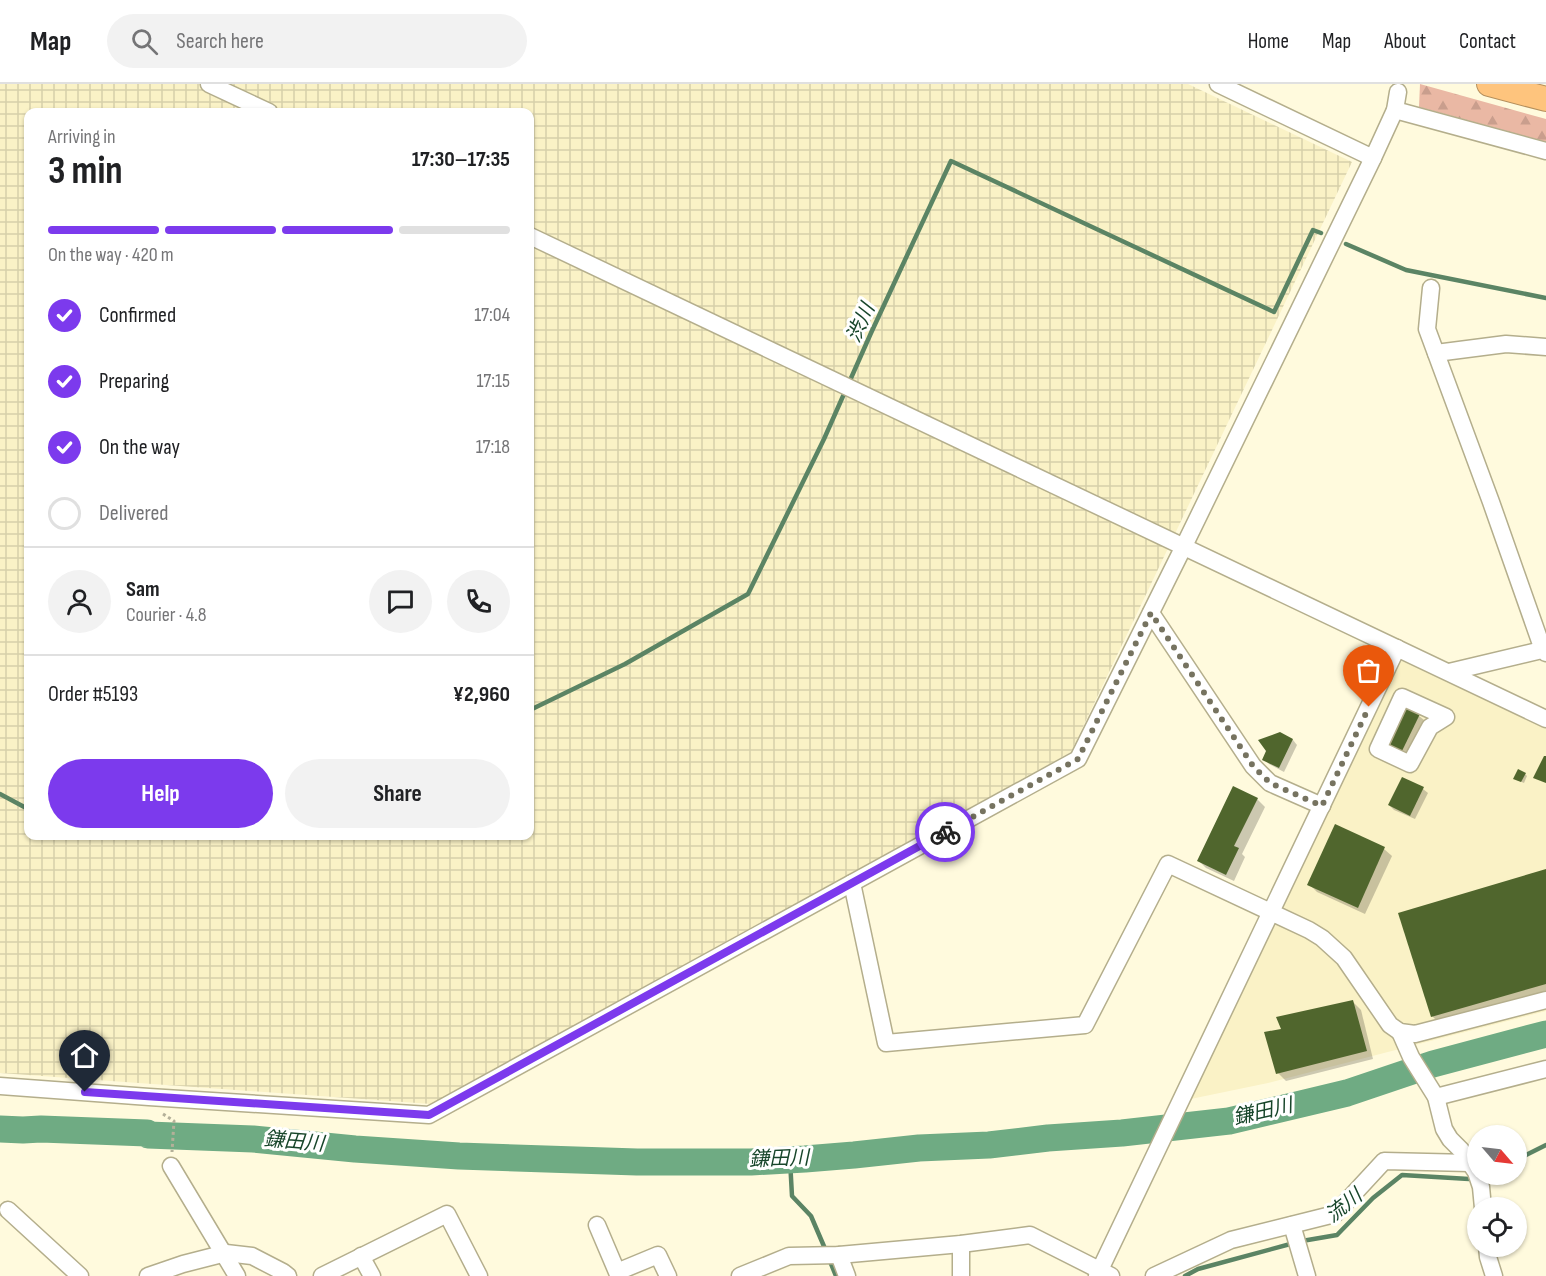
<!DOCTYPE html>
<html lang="en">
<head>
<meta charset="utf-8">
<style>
  :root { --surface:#fff; --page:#f2f2f2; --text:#202124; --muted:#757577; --line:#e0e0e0; --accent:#7c3aed }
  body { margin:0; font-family:"Sofia Sans Condensed","Noto Sans JP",sans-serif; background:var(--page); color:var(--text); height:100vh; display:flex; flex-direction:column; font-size:22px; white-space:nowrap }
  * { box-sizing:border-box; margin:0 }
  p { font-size:20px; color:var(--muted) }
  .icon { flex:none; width:33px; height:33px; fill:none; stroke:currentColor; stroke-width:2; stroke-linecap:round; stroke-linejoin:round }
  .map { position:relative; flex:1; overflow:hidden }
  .sheet { position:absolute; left:24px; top:24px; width:510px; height:732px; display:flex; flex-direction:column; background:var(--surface); border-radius:12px; box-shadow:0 2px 4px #0004 }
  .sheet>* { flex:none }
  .needle { width:39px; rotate:118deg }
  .controls { position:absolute; left:1467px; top:1041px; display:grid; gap:12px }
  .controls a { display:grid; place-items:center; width:60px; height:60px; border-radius:50%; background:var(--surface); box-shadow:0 2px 4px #0004; font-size:30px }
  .pin { position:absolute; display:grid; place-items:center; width:51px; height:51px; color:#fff; margin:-62px -26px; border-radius:50% 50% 50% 0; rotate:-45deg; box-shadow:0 0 6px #0007 }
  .pin .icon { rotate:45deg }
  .courier { position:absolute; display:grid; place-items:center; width:60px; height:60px; margin:-30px; border:4px solid #7c3aed; border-radius:50%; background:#fff; color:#222; box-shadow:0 2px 8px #0007 }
  .overview em { font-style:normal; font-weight:700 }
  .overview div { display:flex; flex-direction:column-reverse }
  .overview { display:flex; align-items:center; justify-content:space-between; height:102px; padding:0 24px }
  h1 { font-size:39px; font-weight:700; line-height:45px }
  .bar { display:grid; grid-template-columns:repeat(4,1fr); gap:9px 6px; align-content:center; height:72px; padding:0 24px }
  .bar i { height:8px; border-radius:4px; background:var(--line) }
  .bar .on { background:var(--accent) }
  .bar p { grid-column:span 4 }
  .line { display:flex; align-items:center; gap:15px; padding:0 24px; border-top:2px solid var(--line) }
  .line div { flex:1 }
  .round { display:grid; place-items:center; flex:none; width:63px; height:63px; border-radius:32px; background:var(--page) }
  ol { padding:0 24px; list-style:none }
  li { display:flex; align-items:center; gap:18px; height:66px }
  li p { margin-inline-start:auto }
  li .icon { padding:6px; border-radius:50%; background:var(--accent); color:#fff; stroke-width:4 }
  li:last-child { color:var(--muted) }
  li i { width:33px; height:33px; border:3px solid var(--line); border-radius:50% }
  .button { display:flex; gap:12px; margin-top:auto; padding:12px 24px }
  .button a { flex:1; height:69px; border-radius:36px; background:var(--accent); color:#fff; font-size:24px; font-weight:700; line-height:69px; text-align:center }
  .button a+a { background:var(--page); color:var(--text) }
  header { display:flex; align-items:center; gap:36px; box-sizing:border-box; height:84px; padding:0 30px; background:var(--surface); border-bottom:2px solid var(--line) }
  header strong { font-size:28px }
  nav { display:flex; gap:33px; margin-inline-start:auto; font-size:21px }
  .search { width:420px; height:54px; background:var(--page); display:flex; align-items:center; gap:15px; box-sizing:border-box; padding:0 21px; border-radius:33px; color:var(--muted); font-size:22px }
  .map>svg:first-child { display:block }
  .built { fill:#faf2c6 }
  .industrial { fill:url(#industrial-grid); fill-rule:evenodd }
  .forest { fill:url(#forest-firs) }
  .shadow { fill:#0003 }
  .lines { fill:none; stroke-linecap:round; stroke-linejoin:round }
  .stream { stroke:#5b8464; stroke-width:4.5 }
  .river { stroke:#6fab83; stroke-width:27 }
  .building { fill:#50662d }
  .minor-casing { stroke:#b4ae8c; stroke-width:19 }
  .highway-casing { stroke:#b48e5b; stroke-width:26 }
  .path { stroke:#b4b099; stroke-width:3; stroke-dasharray:3 3; stroke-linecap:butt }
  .minor { stroke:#fff; stroke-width:16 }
  .highway { stroke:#fec47d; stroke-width:24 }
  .done { stroke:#767360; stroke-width:6; stroke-dasharray:0 10.8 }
  .route { stroke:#7c3aed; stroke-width:8 }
  .labels { text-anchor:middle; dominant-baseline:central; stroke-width:6; stroke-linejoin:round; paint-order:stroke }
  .water-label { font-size:20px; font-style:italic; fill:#18462b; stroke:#fff }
</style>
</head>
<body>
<header>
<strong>Map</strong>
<div class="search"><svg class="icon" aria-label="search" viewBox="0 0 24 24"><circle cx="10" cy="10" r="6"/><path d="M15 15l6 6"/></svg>Search here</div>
<nav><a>Home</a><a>Map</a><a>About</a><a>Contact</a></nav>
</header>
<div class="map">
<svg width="1546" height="1192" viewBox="0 0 1546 1192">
  <defs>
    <pattern id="industrial-grid" width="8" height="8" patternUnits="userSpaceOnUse" patternTransform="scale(1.5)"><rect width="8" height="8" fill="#faf2c6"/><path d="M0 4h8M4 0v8" fill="none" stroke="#d6d0aa"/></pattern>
    <pattern id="forest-firs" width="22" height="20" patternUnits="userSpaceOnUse" patternTransform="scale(1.5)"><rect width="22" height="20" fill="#eab8a4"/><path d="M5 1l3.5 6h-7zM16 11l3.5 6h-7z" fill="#c99e8d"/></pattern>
  </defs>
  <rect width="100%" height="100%" fill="#fffadd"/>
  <path class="built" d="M1397,564L1546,635V927L1268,999L1181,1017Z"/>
  <path class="industrial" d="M0,0H1188L1352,78L1071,668L431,1020L0,989ZM28,28H530V752H28Z"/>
  <path class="forest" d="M1420,0L1546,35V58L1419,23Z"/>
  <g class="shadow">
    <path d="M1419,632L1424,636L1406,673L1392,666Z"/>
    <path d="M1280,650L1293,656L1297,661L1284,688L1269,680L1264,675Z"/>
    <path d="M1525,690L1527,692L1524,699L1517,696Z"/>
    <path d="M1403,695L1423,705L1428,709L1415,735L1394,726L1389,721Z"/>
    <path d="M1257,715L1265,723L1242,770L1245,773L1234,797L1206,784L1198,776Z"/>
    <path d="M1336,742L1384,765L1392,772L1365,830L1317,808L1309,800Z"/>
    <path d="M1546,787V909L1440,940L1432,932Z"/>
    <path d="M1353,918L1361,926L1373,975L1286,997L1278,989Z"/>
  </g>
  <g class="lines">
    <g class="stream">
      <path d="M1346,160L1406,186L1546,214"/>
      <path d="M530,626L625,580L748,510L824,355L871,249L951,77L1274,228L1313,146L1321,149"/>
      <path d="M0,710L28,725"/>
      <path d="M790,1076L792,1112L811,1132L826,1167"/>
      <path d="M1516,1076L1546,1061"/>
      <path d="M1302,1157L1337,1151L1373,1114L1402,1091L1469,1095L1473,1094"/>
      <path d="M829,1175L836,1192"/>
      <path d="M1185,1192L1198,1185L1294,1159"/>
    </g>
    <path class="river" d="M0,1045L23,1046L41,1045L147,1049L148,1051L253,1055L355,1065L459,1072L637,1078H751L805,1075L854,1071L919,1064L989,1061L1048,1054L1122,1049L1229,1037L1347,1009L1433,980L1546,950"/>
  </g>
  <g class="building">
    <path d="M1404,623L1420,630L1401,669L1385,661Z"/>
    <path d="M1280,648L1293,655L1279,684L1262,676L1266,667L1258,656Z"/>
    <path d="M1544,672H1546V699L1533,694Z"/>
    <path d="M1518,685L1526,689L1521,698L1513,695Z"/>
    <path d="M1402,693L1424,703L1410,732L1388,721Z"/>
    <path d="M1233,702L1258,714L1234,762L1239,764L1226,791L1197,777Z"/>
    <path d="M1335,740L1385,763L1358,824L1307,801Z"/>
    <path d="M1546,785V900L1431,933L1398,829Z"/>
    <path d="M1353,916L1367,967L1276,990L1264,948L1281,945L1276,933Z"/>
  </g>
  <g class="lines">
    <g class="minor-casing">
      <g id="minor">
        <path d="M209,0L269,28"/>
        <path d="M1218,0L1373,74"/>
        <path d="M1395,26L1546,67"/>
        <path d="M530,152L1546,635"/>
        <path d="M1431,204L1427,245L1491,418L1542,563L1546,569"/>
        <path d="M1436,269L1506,260L1546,263"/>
        <path d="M1151,529L1253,682L1270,699L1322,722"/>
        <path d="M1449,588L1546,565"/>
        <path d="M1402,613L1446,633L1430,643L1410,680L1378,665Z"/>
        <path d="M852,799L886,959L1085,941L1168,780L1309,846L1322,854L1344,874L1390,941L1400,948L1415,950L1546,916"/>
        <path d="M1400,948L1411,973L1436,1013L1444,1045L1450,1055L1461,1066L1476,1088L1481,1103L1483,1124"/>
        <path d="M0,1002L149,1013L429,1031L1078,675L1184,462L1373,74L1395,26L1398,8"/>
        <path d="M1436,1013L1546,985"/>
        <path d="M171,1082L237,1192"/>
        <path d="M8,1126L80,1192"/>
        <path d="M597,1141L617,1188L658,1171L668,1192"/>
        <path d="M1292,1141L1307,1192"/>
        <path d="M1487,1162L1488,1173L1494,1192"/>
        <path d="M839,1171L847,1192"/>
        <path d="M361,1172L372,1192"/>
        <path d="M148,1192L183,1180L226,1169L252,1172L283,1188L288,1192"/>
        <path d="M322,1192L447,1130L479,1192"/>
        <path d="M740,1192L789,1172L839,1171L961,1160L1030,1151L1111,1192"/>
        <path d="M961,1192V1160"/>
        <path d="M1097,1192L1397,564"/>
        <path d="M1154,1192L1231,1156L1335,1130L1384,1077L1470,1079"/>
      </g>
    </g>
    <g class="highway-casing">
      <path id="highway" d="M1489,0L1546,15"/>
    </g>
    <path class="path" d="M163,1030L174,1037L172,1068"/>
    <use href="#minor" class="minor"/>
    <use href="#highway" class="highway"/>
  </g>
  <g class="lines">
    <path class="done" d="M945,748L1078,675L1151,529L1253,682L1270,699L1322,722L1369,623"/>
    <path class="route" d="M85,1008L429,1031L945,748"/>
  </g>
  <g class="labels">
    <g class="water-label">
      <text transform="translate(861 239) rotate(-66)">渋川</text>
      <text transform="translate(1263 1028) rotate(-13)">鎌田川</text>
      <text transform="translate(294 1058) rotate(5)">鎌田川</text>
      <text transform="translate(779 1075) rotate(-2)">鎌田川</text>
      <text transform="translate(1344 1122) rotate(-39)">流川</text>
    </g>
  </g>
</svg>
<div class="controls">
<a><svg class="needle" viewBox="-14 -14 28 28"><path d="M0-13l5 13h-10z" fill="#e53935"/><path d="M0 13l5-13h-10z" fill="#757577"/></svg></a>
<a><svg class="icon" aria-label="locate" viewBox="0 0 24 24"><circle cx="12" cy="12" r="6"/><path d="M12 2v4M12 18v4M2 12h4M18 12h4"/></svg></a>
</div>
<div class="pin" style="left:1369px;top:623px;background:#ea580c"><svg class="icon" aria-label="bag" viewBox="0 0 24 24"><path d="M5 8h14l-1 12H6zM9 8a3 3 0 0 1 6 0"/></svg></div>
<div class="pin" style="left:85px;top:1008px;background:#1f2937"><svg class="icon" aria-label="home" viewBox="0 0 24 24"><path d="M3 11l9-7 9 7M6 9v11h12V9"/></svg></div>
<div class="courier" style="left:945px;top:748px"><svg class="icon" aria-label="bike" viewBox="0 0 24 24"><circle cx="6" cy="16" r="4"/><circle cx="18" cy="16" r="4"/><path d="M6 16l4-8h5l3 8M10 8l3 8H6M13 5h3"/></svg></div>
<section class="sheet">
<div class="overview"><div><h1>3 min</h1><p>Arriving in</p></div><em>17:30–17:35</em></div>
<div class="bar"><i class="on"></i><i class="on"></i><i class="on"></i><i></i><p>On the way · 420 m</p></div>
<ol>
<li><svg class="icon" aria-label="check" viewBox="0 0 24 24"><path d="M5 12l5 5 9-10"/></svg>Confirmed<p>17:04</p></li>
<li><svg class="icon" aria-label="check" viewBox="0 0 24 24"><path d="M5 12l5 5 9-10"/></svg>Preparing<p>17:15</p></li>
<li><svg class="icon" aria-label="check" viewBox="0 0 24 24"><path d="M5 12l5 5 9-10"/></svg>On the way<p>17:18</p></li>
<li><i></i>Delivered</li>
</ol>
<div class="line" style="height:108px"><a class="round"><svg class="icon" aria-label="person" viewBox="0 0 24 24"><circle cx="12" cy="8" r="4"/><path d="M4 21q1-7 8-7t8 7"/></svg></a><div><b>Sam</b><p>Courier · 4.8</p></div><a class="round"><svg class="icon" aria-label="chat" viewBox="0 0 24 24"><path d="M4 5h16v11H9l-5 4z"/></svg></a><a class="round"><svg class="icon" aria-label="phone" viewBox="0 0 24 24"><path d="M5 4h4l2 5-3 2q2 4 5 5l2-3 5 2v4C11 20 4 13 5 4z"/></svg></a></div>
<div class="line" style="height:78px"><div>Order #5193</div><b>¥2,960</b></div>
<div class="button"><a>Help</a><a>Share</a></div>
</section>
</div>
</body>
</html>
